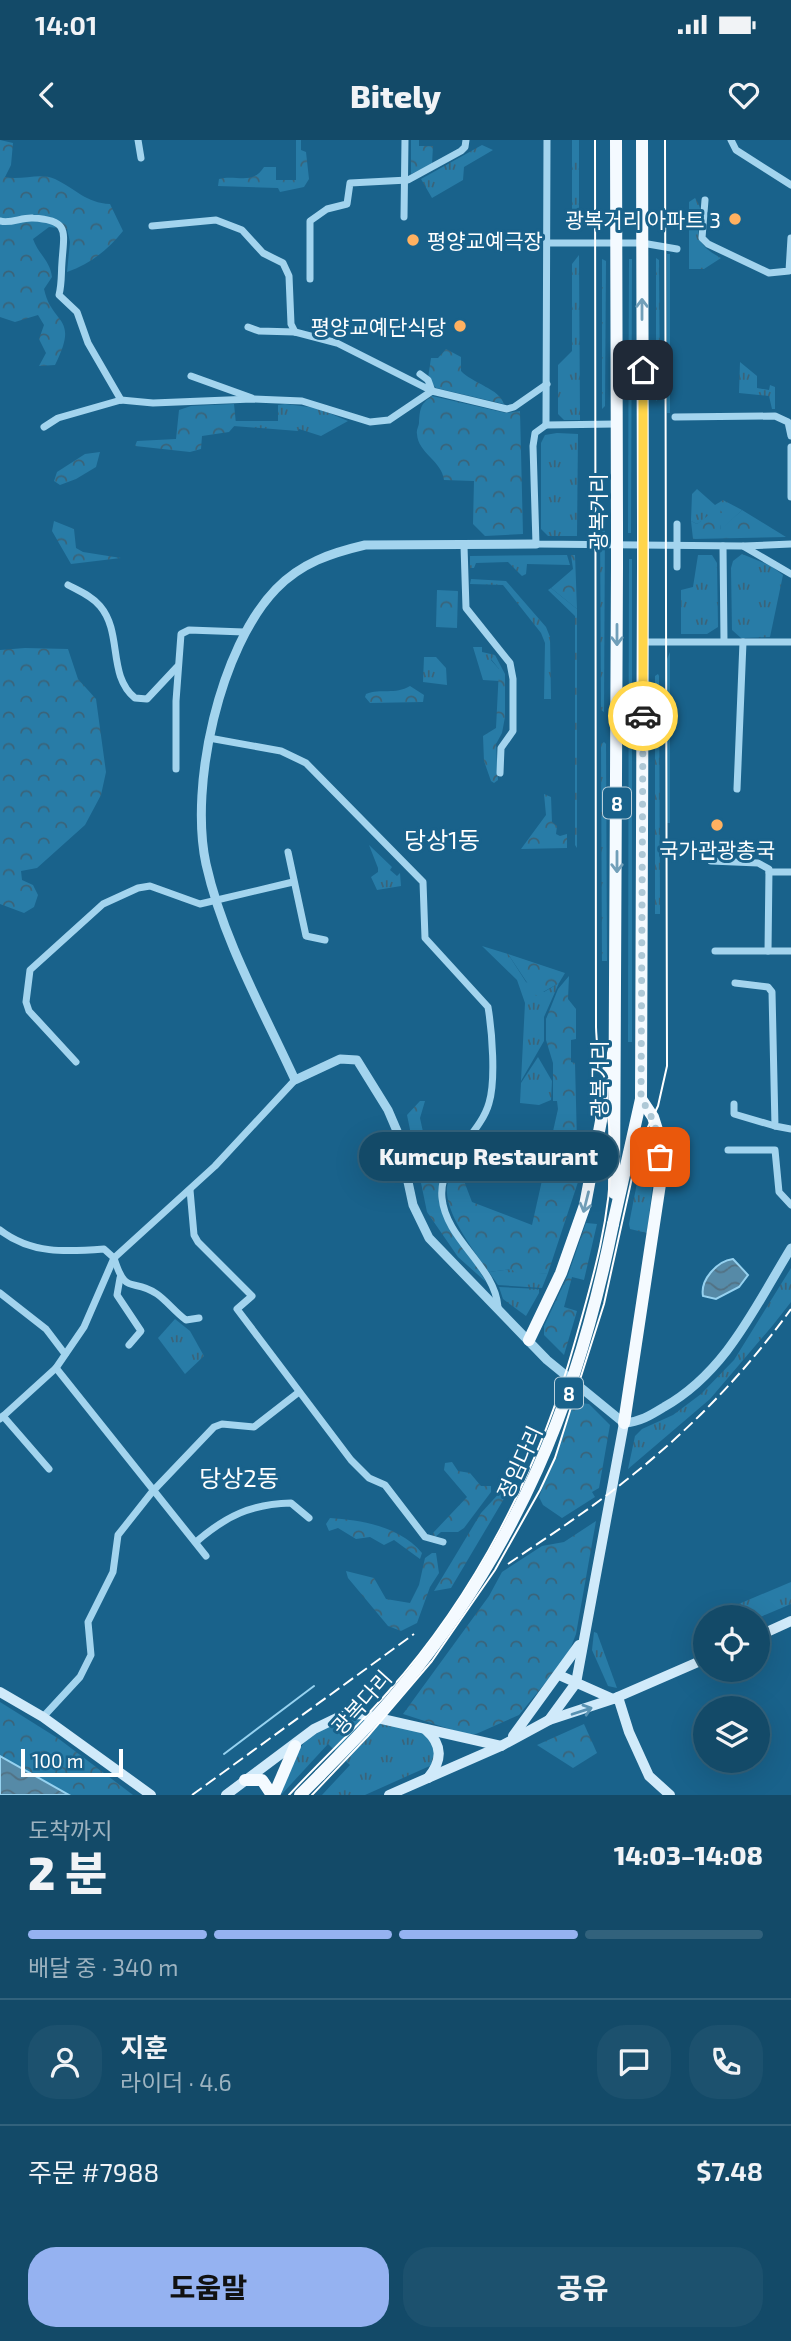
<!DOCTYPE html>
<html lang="ko">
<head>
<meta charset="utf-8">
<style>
  :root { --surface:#134a68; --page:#1c516e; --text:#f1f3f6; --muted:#9db3c0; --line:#32627c; --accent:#95b2f1 }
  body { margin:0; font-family:"Exo 2","Noto Sans KR",sans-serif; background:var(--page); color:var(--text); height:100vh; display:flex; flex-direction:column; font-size:26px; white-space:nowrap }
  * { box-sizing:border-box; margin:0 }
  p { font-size:23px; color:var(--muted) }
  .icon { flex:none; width:38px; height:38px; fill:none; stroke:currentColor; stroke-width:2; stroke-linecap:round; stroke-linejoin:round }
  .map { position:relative; height:1655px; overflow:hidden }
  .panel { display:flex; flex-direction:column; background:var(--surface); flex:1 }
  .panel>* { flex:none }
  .buttons { position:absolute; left:693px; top:1465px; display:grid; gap:14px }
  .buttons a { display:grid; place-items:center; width:77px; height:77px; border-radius:50%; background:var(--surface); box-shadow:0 7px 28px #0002,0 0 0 2px var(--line); font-size:35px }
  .scale { position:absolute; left:21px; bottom:18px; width:102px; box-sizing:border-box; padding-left:7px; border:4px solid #fff; border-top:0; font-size:19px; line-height:24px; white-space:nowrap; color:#fff; -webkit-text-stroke:5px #19628b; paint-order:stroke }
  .pin { position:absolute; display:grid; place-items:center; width:60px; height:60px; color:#fff; margin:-30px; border-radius:14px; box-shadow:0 4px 10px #0006 }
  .courier { position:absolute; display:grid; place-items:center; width:70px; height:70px; margin:-35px; border:5px solid #ffd54a; border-radius:50%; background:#fff; color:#222; box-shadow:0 2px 9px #0007 }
  .bubble { position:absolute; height:49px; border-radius:24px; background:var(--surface); box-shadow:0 7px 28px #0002,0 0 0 2px var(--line); font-size:23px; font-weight:800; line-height:49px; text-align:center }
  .head em { font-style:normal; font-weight:800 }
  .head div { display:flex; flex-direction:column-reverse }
  .head { display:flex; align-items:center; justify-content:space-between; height:119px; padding:0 28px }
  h1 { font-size:46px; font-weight:800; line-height:52px }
  .bar { display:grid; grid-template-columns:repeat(4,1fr); gap:10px 7px; align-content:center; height:84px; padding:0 28px }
  .bar i { height:9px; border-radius:5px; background:var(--line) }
  .bar .selected { background:var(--accent) }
  .bar p { grid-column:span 4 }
  .line { display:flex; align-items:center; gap:18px; padding:0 28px; border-top:2px solid var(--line) }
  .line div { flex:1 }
  .round { display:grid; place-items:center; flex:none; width:74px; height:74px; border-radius:28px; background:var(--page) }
  .cta { display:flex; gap:14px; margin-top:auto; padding:14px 28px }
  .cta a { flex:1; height:80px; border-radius:28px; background:var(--accent); color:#111; font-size:28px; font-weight:800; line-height:80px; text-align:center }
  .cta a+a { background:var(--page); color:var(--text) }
  .status { display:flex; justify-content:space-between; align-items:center; height:49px; padding:0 35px; background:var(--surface); direction:ltr }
  .status svg { height:19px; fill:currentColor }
  header { display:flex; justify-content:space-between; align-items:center; height:91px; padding:0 28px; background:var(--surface); font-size:32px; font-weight:800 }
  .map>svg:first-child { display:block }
  .grass { fill:url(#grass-tufts) }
  .forest { fill:url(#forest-crowns) }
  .water { fill:url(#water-waves); stroke:#96d2f0; stroke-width:2 }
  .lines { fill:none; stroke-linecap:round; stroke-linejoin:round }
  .stream { stroke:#96d2f0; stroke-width:2 }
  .minor { stroke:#a3d4ee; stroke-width:7 }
  .tertiary { stroke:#a3d4ee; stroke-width:9 }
  .secondary { stroke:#d0eafa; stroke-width:10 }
  .trunk { stroke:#f4faff; stroke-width:12 }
  .tram { stroke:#fff; stroke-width:2 }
  .rail { stroke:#fff; stroke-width:2; stroke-dasharray:12 5; stroke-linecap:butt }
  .minor-bridge { stroke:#a3d4ee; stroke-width:7 }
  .trunk-bridge { stroke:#f4faff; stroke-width:12 }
  .oneway { stroke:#719fb9 }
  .oneway2 { stroke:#5992b2 }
  .done { stroke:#aec8d6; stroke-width:7; stroke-dasharray:0 12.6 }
  .route { stroke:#ffd54a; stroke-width:9 }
  .poi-dot { fill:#ffb160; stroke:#19628b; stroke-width:2.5 }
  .labels { text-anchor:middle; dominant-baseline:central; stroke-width:6; stroke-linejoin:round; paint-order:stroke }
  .shield { fill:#19628b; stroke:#bad0dc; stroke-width:2 }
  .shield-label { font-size:19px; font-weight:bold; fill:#fff }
  .poi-label { font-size:21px; fill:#fff; stroke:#19628b; text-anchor:end }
  .street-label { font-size:21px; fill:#fff; stroke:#19628b }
  .quarter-label { font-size:24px; fill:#fff; stroke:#19628b }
</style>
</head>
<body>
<div class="status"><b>14:01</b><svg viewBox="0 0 49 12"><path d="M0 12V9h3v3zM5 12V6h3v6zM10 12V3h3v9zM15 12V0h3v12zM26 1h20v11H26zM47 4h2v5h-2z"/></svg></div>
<header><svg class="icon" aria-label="back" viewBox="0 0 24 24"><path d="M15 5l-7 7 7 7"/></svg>Bitely<svg class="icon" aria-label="heart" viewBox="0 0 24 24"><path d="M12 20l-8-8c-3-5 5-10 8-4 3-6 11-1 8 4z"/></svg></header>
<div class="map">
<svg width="791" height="1655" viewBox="0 0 791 1655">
  <defs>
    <pattern id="grass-tufts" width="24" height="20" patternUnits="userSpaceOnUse" patternTransform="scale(1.75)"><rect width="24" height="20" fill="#287ca7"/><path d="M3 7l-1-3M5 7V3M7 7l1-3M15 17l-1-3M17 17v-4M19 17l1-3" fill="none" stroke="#3a647a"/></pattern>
    <pattern id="forest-crowns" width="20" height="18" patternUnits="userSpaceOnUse" patternTransform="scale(1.75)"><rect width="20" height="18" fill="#287ca7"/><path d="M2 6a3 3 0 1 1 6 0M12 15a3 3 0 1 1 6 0" fill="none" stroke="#3a647a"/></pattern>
    <pattern id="water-waves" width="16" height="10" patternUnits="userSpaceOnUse" patternTransform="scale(1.75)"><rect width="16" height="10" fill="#568aa7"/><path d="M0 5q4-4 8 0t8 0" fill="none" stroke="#527183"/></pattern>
  </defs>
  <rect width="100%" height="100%" fill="#19628b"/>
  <g class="grass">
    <path d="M572,0H579V90L573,85L572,79Z"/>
    <path d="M482,5L493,10L464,27L463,40L432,58L421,39Z"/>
    <path d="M695,58C713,82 678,95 721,118L704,129H689V62Z"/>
    <rect x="667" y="114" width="3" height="159"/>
    <path d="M579,115L580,280H564L558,274V225L572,211V124Z"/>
    <path d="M656,118L659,120L660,258L656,261Z"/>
    <path d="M602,119L606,121L605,266L602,269Z"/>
    <path d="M629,119H632L631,393H628Z"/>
    <path d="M740,222L757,236V248L769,250L770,245L775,247V269H772L769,256L739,253Z"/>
    <path d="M285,264L317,268L348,281L321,296L299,289L298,291L233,286L235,281H278V265Z"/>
    <path d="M557,293L578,294L577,396H548L541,389V303L545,295Z"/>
    <path d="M697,349L715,365L723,360L742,370L720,391L721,383L709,376L697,384L691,381L692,354Z"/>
    <path d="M600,378H605L604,572L601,570Z"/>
    <path d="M742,414L771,426L783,435L770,497L741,498L732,490L731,428L733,421Z"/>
    <path d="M567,415L570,425L527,424L526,434L522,436L508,422L476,423L474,428H470V416Z"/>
    <path d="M698,415H712L717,423L718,487L707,494H681V450L693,447Z"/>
    <path d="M629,419H632V902H628Z"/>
    <path d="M471,439L506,441L546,487L550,497L551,559H544L545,503L541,493L503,445L470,444Z"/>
    <path d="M551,448L577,469V708L575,705V476L548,450Z"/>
    <path d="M473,507H482V512L495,515L491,520L499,529L500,541L483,540Z"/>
    <path d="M670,512V683H667V519Z"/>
    <path d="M424,517H436L446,528L447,545L423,542Z"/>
    <path d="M658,534L659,536L660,774H655V536Z"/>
    <path d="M604,602L606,604L607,821H602L601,604Z"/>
    <path d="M369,705L392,727L390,730L397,736L400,733L401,746L377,750L371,737L378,732V728Z"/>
    <path d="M482,806L508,814L526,842L544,852L559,843L544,877V901L521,941L525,863L517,840Z"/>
    <path d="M538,917L552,941L551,960L539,965L520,963L521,943Z"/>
    <path d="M643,1012L656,1014L647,1093L630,1089L629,1084Z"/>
    <path d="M791,1128V1162L773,1185L710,1259L628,1329L635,1296L642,1289L673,1275L701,1254L734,1220Z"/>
    <path d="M511,1129L534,1134L548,1133L542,1148L498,1145L489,1132Z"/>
    <path d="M499,1147L539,1149V1153L526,1176L503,1159Z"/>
    <path d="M175,1179L190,1191L204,1216L185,1234L158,1198Z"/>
    <path d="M791,1442V1464L758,1478L739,1477L734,1466Z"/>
    <path d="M594,1492L597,1493L617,1548L608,1546L592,1510Z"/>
    <path d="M354,1578L424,1592L436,1607L432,1625L365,1655H322L350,1625L328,1604L281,1655C298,1606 301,1591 354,1578Z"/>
  </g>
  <g class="forest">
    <path d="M0,0L13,3L11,25L5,37C21,41 40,32 55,39C76,49 86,63 110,64L123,91C108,110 90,124 67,132L70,102L67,89L49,87L33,99C38,114 50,120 52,137L44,149C52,186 80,175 55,225L39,226L46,213L39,199L44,185L38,175L15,182L0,177Z"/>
    <path d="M296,0H301V10L306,12L309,39L304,47L280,52L278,48L218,46L219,39C236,34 252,46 264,27H276V40H296Z"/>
    <path d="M411,0H419V6H433L432,24L411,34Z"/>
    <path d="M446,209L461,217V231C472,243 500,249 504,264L436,248L428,238L431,218H438Z"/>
    <path d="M432,256L506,273L520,271L523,394L485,396L473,384L474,341L444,340C442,321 418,313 417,294C416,290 419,286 419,283C420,269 420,264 432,256Z"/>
    <path d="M234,264L236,284L229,292L202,296L201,309L190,312L135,306L137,301L176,299L179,270L191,266Z"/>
    <path d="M100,312L96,327L76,339L60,345L54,341L57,332L85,314Z"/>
    <path d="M718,368L723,373L720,390L742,370L786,397L693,399L691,381L697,384Z"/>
    <path d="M54,381L74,389L76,408L83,412L121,418L71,424L52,391Z"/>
    <path d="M571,415H575L577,469L551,448L573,429Z"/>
    <path d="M437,450L458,451L457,488L436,487Z"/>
    <path d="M25,508L68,509L78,539L96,559L106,632L101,655L85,685L37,728L21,731L22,740L33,745L38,755L34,767L24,773L0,764V510Z"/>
    <path d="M495,515L505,534V577L502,593L496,604L498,640L494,643L491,641L484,621L483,596L496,588L499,529L491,519Z"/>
    <path d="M410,546L424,555L423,562L370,563L365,557L366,554C381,548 395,555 410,546Z"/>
    <path d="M544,654L551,657L552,682L557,686L556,694L560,696L567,694V708L521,709L546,675Z"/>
    <path d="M508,814L565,833L559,843L536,856Z"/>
    <path d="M569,836L568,859L576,869V899L571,900V922L575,923L578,1042L548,1133L521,1136L511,1129L489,1132C475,1112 427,1052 456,1032L461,1033L472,1062L532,1085L558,969L557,961H553V923L546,900V879L558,849Z"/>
    <path d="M420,961H425L420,978L425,1001L444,1006L450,1014L441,1044V1067L486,1142L458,1117L427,1072L407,975Z"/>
    <path d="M586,1083L597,1084L584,1140L572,1137L564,1167L577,1171L564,1215L544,1195V1186L568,1135Z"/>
    <path d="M581,1263L589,1264L610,1285L599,1348L592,1352L595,1357L562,1378L543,1365L539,1357L573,1266Z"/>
    <path d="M452,1322L458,1331L470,1333L481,1346H491V1352L464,1388L458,1392H441L434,1398L433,1393L467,1357L444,1330L445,1323Z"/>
    <path d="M503,1349L508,1352L451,1448L434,1451L481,1373Z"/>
    <path d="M330,1378C362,1380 401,1387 422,1413L420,1419L394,1400L384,1405L370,1397L356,1399L338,1388L329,1391L326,1384Z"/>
    <path d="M596,1381L576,1494L568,1515L519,1575L476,1594H465L403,1574L489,1456L502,1432L542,1406L564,1402Z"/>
    <path d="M432,1413H436L439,1433L430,1447L417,1483L401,1491L388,1486L348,1438L346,1431L374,1438L386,1459L410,1463L419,1445L425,1418Z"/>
    <path d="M0,1562L59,1599L133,1655H69L0,1616Z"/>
    <path d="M584,1584L597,1613L573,1628L537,1605Z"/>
  </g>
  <g class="water">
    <path d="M733,1119L748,1135L739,1147L716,1159L703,1156C700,1140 717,1121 733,1119Z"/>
    <path d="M0,1616L69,1655H0Z"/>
  </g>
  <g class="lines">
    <path class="stream" d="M224,1614L314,1546"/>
    <g class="minor">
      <path d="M138,0L141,18"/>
      <path d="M731,0L736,10L791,45"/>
      <path d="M705,60L702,98L708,104L769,133L789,131L791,98"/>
      <path d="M404,77L405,0"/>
      <path d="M0,81C11,84 22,77 33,78C70,80 64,92 62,122C61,134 62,143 59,155L77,172L88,203L121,260"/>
      <path d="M152,86L216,80L242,90L263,113L283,123L289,136L291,184L295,192"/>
      <path d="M549,103H642L677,109"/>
      <path d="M310,139V81L327,69L347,64L350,43L408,40L461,11L465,7L466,0"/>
      <path d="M248,187L259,191L295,192L337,203L432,251"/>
      <path d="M420,234L428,240L432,251"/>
      <path d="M191,236L252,258"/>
      <path d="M675,277L775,276L788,282L791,296"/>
      <path d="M616,284L546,285L535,293L533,306L536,404L743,406L791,434"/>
      <path d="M546,285L547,0"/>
      <path d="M44,287L58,278L121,260L153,263L252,259L302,261L370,282L389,280L432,251L507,269L514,267L547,244"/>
      <path d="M791,307V357"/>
      <path d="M464,406L466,468L510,523L513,539V591L501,608L500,633"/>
      <path d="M723,406L724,501"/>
      <path d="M744,406L791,404"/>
      <path d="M68,445C79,451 92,456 100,466C123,493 107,535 135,558L147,559L177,527"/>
      <path d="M643,502H791"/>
      <path d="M209,598L281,611L306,623L423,742L425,798L488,867C492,891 496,940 489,963C480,996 438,1020 442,1058C446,1100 495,1126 498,1167"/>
      <path d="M176,629V561L181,494L189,490L244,492"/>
      <path d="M737,649L743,502"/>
      <path d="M288,712L306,796L325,800"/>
      <path d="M711,721L758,723L769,729L768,811"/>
      <path d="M769,732H791"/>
      <path d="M715,811H791"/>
      <path d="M735,843L768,847L772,852L775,986L791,989"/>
      <path d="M76,922L29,871L26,862L30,830L103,764L138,748L150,746L200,764L293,742"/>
      <path d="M734,964V974L775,986"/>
      <path d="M728,1010H775L779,1052L791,1065"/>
      <path d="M190,1050L194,1095L198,1102L252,1156L237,1169L351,1320L369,1338L385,1345L425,1397L443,1402"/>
      <path d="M0,1090C31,1114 66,1112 104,1109L114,1118L84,1187L56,1228L0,1279"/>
      <path d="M120,1138L117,1155L141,1191L129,1205"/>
      <path d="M0,1153L46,1189L65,1214"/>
      <path d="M199,1178L186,1180C175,1172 167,1161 157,1154C132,1137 126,1157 114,1118L215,1026L295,940"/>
      <path d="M56,1228L206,1416"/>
      <path d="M3,1276L49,1329"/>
      <path d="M196,1402C226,1376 251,1364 291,1363L309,1378"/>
      <path d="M43,1577L80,1537L91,1515L88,1482L113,1432L118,1395L152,1352L214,1287L222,1284L254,1287L299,1252"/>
    </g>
    <path class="tertiary" d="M536,404L365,405C331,413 301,423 276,449C220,507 189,645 206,724C223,800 263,870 295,940L340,919L357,920L388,970L397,991L413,1065L429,1098L547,1220L624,1283C640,1282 651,1275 664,1267C726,1232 755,1167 791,1108"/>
    <g class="secondary">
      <path d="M758,1496L791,1481"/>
      <path d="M559,1535L613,1559"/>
      <path d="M0,1552L43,1577L151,1655"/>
      <path d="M618,1557L629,1592L649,1636L670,1655"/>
      <path d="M549,1580L576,1543L624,1283"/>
      <path d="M426,1590C443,1605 442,1621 428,1638"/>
      <path d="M513,1596L579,1505"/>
      <path d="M226,1655L314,1589L341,1576L360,1574L501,1606"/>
      <path d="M389,1655L501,1606L549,1580L613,1559L705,1519"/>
    </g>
    <g class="trunk">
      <path d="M616,0L617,384"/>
      <path d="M642,0L643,384"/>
      <path d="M614,1053L617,427"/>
      <path d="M613,1084L641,959L643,427"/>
      <path d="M529,1200L561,1133L585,1065L601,981L603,948L614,910"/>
      <path d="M624,1283L660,1044L659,996L653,977L641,959"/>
      <path d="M245,1640H262L272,1655"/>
      <path d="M274,1655L295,1606"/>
      <path d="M300,1655L320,1635"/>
    </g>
    <g class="tram">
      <path d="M289,1655C321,1620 357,1588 388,1552C475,1454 539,1330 574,1205C592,1142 611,1079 611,1013C611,971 597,929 596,887L595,0"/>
      <path d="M312,1655L368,1596L432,1521L495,1430L540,1350L555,1318L604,1164L639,1006L658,966L667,926L665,0"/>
    </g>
    <g class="rail">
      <path d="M508,1424C547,1397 588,1371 625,1341C689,1291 744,1234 791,1169"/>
      <path d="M192,1655L414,1494"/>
    </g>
    <path class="minor-bridge" d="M677,384V427"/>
    <g class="trunk-bridge">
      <path d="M617,384V427"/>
      <path d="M643,384V427"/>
      <path d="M320,1635C347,1607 376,1579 400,1549C517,1407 577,1263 613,1084"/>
    </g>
  </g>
  <defs><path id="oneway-shaft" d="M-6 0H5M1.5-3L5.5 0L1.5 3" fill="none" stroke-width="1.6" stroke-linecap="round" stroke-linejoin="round" transform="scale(1.75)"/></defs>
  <g class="oneway">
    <use href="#oneway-shaft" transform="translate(642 169) rotate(-90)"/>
    <use href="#oneway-shaft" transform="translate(617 495) rotate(90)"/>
    <use href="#oneway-shaft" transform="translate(617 722) rotate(90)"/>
    <use href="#oneway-shaft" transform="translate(586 1062) rotate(104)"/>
  </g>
  <use class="oneway2" href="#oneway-shaft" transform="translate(582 1571) rotate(-18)"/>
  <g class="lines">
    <path class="done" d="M643,576L641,959C654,978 659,994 660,1017"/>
    <path class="route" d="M643,230V576"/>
  </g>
  <g class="poi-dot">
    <circle cx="735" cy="79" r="7"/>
    <circle cx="413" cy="100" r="7"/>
    <circle cx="460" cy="186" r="7"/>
    <circle cx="717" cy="685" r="7"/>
  </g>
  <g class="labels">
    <g class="shield">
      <rect x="603" y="647.5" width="28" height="31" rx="5"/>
      <rect x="555" y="1237.5" width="28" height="31" rx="5"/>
    </g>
    <g class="shield-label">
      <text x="617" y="663">8</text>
      <text x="569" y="1253">8</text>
    </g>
    <g class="poi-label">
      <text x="721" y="79">광복거리 아파트 3</text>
      <text x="427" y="100" text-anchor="start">평양교예극장</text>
      <text x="446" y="186">평양교예단식당</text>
      <text x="717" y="709" text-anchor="middle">국가관광총국</text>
    </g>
    <g class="street-label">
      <text transform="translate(597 372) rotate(-90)">광복거리</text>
      <text transform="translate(598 939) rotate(-90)">광복거리</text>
      <text transform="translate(519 1322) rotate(-65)">정임다리</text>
      <text transform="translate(361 1562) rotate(-48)">광복다리</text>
    </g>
    <g class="quarter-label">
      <text x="442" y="699">당상1동</text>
      <text x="239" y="1337">당상2동</text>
    </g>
  </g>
</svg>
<div class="buttons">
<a><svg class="icon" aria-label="locate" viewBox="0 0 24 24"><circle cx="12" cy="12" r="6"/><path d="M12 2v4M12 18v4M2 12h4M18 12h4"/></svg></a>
<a><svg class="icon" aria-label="layers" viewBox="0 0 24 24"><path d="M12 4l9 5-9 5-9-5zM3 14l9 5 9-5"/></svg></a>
</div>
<div class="scale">100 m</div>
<div class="pin" style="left:660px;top:1017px;background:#ea580c"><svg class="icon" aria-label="bag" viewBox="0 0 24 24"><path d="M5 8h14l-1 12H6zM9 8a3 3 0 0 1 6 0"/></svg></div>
<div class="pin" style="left:643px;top:230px;background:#1f2937"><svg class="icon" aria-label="home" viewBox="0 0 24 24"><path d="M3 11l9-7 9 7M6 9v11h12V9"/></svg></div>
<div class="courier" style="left:643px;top:576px"><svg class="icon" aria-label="car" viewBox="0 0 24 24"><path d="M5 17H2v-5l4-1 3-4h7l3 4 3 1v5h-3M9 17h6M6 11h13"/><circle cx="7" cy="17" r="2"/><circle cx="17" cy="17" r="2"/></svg></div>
<div class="bubble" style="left:359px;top:992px;width:259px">Kumcup Restaurant</div>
</div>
<section class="panel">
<div class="head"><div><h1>2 분</h1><p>도착까지</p></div><em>14:03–14:08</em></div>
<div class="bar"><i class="selected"></i><i class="selected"></i><i class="selected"></i><i></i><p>배달 중 · 340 m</p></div>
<div class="line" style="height:126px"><a class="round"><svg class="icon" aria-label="person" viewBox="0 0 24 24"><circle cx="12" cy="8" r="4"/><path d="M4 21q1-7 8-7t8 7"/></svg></a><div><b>지훈</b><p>라이더 · 4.6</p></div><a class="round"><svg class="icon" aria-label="chat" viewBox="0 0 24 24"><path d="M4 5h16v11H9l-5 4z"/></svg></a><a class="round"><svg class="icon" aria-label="phone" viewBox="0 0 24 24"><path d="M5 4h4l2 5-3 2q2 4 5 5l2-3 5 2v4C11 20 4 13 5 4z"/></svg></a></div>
<div class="line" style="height:91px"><div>주문 #7988</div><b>$7.48</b></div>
<div class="cta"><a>도움말</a><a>공유</a></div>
</section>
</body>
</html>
